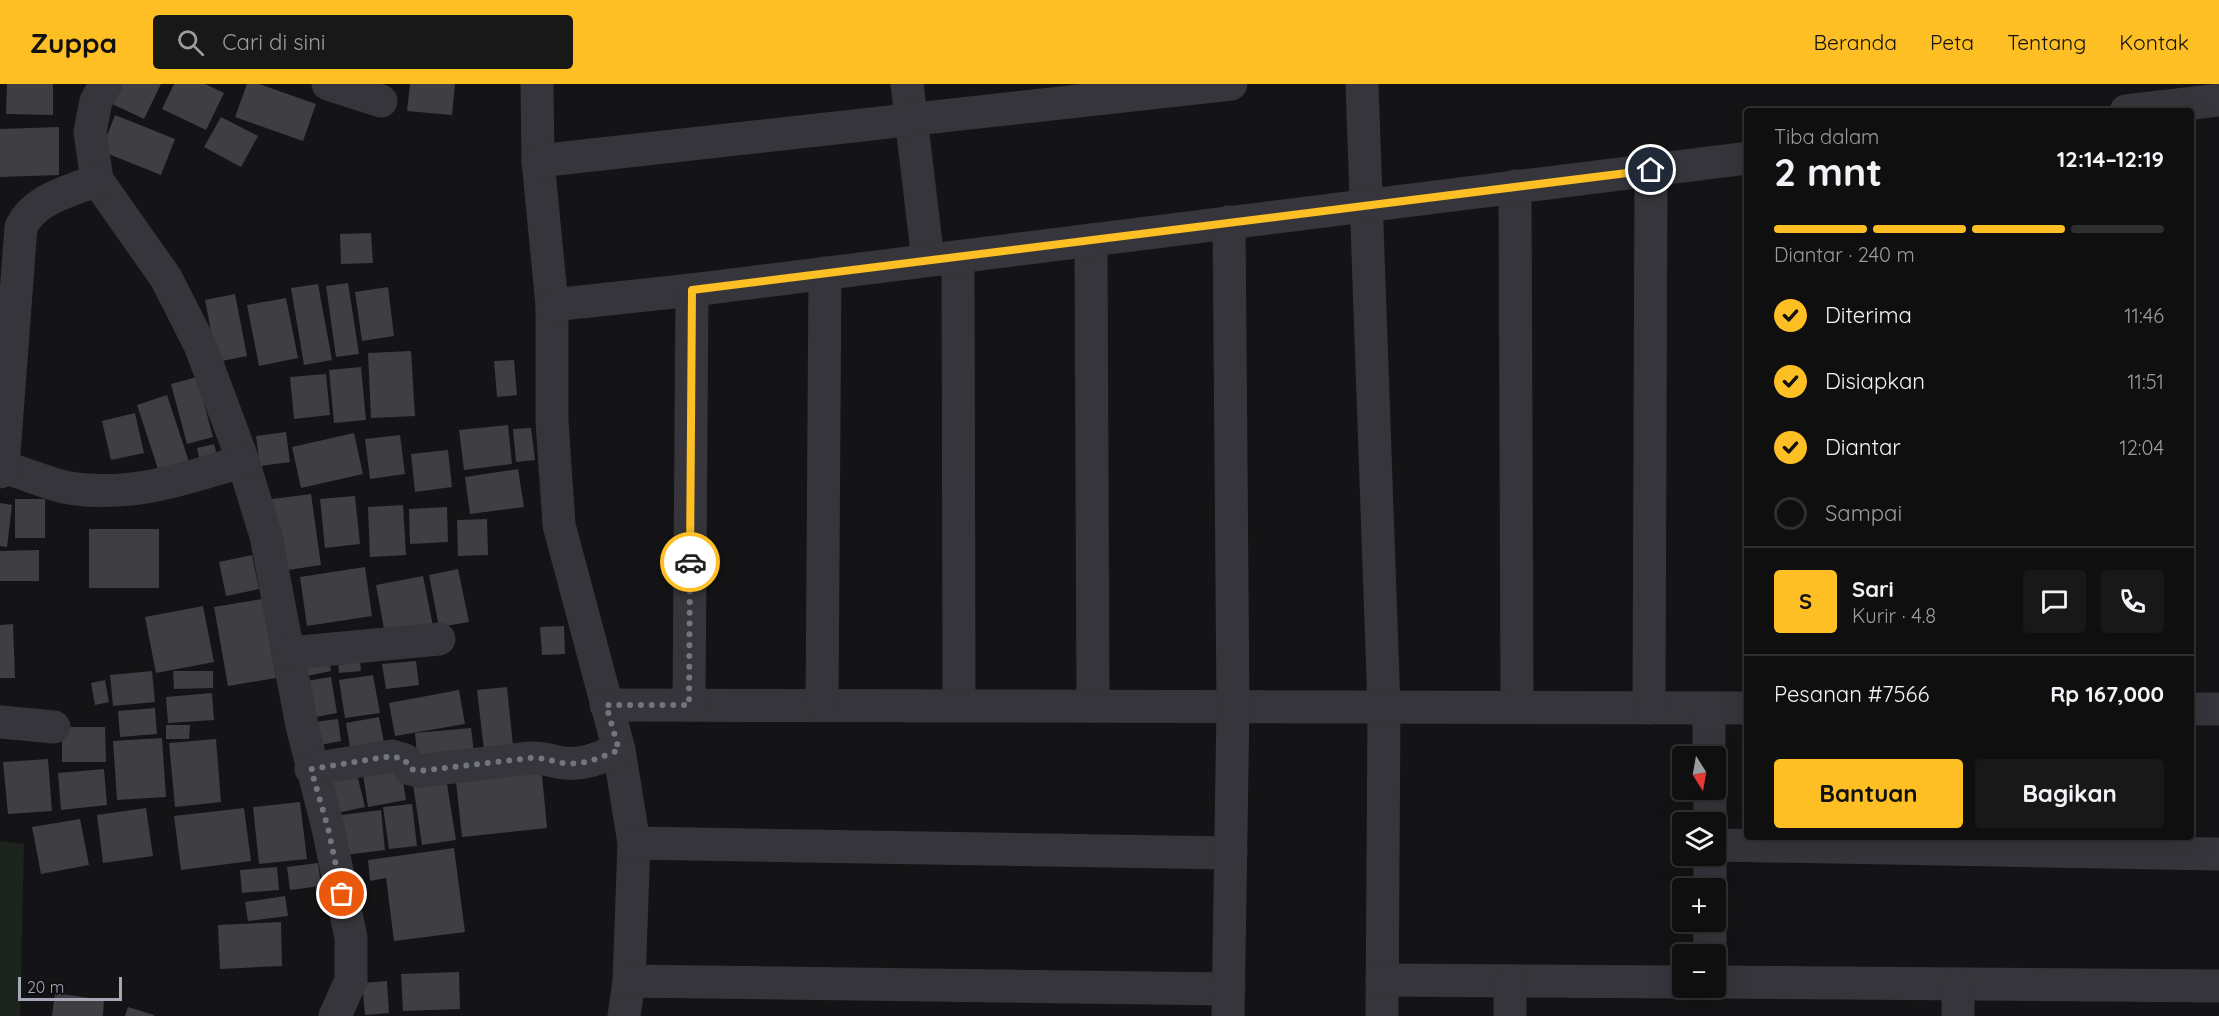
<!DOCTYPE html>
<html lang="id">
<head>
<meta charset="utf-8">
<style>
  :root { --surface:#0f0f10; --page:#181819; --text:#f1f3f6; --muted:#9b9c9f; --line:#2f2f30; --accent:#febf24 }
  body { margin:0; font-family:Quicksand,sans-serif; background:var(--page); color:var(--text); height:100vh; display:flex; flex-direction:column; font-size:22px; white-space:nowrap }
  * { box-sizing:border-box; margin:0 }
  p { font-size:20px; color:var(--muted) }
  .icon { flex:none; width:33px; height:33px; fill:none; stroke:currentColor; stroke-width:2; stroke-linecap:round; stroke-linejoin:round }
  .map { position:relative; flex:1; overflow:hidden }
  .details { position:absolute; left:1744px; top:24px; width:450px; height:732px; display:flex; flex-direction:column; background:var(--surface); border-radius:6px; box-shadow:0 6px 24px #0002,0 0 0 2px var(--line) }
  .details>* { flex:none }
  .needle { width:39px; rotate:169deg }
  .tools { position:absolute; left:1672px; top:662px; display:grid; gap:12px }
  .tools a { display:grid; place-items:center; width:54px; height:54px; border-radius:6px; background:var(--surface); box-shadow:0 6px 24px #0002,0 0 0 2px var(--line); font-size:30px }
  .scale { position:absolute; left:18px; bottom:15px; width:104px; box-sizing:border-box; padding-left:6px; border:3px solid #a5a9b7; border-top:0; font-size:16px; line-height:21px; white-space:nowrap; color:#a5a9b7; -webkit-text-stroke:4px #0f0f11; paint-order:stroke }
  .pin { position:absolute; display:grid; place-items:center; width:51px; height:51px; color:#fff; margin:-26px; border:3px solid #fff; border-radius:50%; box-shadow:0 2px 6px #0007 }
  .courier { position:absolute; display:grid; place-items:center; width:60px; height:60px; margin:-30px; border:4px solid #febf24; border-radius:50%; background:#fff; color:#222; box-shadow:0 2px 8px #0007 }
  .head em { font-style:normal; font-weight:800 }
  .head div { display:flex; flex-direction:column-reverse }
  .head { display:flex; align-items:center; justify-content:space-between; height:102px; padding:0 30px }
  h1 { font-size:39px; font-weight:800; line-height:45px }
  .bar { display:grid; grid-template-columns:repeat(4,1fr); gap:9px 6px; align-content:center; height:72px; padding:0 30px }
  .bar i { height:8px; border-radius:4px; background:var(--line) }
  .bar .on { background:var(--accent) }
  .bar p { grid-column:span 4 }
  .line { display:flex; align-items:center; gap:15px; padding:0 30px; border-top:2px solid var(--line) }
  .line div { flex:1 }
  .round { display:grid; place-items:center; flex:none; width:63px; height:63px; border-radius:6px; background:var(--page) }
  ol { padding:0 30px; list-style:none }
  li { display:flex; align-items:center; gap:18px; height:66px }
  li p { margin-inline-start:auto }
  li .icon { padding:6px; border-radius:50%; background:var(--accent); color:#111; stroke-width:4 }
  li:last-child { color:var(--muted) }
  li i { width:33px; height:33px; border:3px solid var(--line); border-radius:50% }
  .cta { display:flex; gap:12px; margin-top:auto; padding:12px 30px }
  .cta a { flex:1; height:69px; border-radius:6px; background:var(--accent); color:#111; font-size:24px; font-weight:800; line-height:69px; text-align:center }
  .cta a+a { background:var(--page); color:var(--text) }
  header { display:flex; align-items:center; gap:36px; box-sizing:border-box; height:84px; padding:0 30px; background:var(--accent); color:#111 }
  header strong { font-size:28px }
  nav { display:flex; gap:33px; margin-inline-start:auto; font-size:21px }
  .search { width:420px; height:54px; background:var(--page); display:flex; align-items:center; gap:15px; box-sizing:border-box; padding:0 21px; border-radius:6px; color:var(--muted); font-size:22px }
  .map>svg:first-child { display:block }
  .green { fill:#1c241d }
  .building { fill:#3e3e43 }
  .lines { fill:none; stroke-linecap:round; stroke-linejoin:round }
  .street { stroke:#35353b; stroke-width:33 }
  .done { stroke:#72757f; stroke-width:6; stroke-dasharray:0 10.8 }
  .route { stroke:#febf24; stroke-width:8 }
</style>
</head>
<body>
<header>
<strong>Zuppa</strong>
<div class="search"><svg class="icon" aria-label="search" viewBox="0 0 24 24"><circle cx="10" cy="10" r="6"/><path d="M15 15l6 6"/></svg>Cari di sini</div>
<nav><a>Beranda</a><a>Peta</a><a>Tentang</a><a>Kontak</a></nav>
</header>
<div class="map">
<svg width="2219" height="932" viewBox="0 0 2219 932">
  <rect width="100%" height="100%" fill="#141416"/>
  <path class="green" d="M0,757L24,760L20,932H0Z"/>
  <g class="building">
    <path d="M7,0H53V31L6,30Z"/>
    <path d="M117,0H161L144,35L108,18Z"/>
    <path d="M174,0H205L224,9L206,46L162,25Z"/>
    <path d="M247,0H259L316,20L303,57L235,33Z"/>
    <path d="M410,0H455L452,31L407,27Z"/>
    <path d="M115,31L175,55L161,91L101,67Z"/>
    <path d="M221,33L258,52L241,83L204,63Z"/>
    <path d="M59,43V91L0,93V45Z"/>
    <path d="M371,149L373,179L341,180L340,150Z"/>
    <path d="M348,199L359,270L336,273L326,202Z"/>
    <path d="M318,200L332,276L304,281L291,204Z"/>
    <path d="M388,203L394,252L362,257L355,208Z"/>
    <path d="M235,210L247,272L217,278L205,216Z"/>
    <path d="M286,214L298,274L259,282L247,221Z"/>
    <path d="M411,267L415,332L371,334L368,269Z"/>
    <path d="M514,276L517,311L497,313L494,277Z"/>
    <path d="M361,283L366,336L334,339L329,286Z"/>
    <path d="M326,290L330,331L294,335L290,293Z"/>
    <path d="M197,293L213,353L187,360L171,300Z"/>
    <path d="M167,311L190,381L160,391L137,321Z"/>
    <path d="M135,329L144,369L111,376L102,337Z"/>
    <path d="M508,341L512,380L464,386L459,346Z"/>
    <path d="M531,344L535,376L516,378L513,345Z"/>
    <path d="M286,348L290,378L260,382L256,352Z"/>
    <path d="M354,349L363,390L301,404L292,363Z"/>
    <path d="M400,351L405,390L370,395L365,355Z"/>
    <path d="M214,360L219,379L201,383L197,364Z"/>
    <path d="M448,366L452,403L415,408L411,370Z"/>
    <path d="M518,385L524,423L470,430L465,393Z"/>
    <path d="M311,410L321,481L275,488L265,416Z"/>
    <path d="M355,412L360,460L325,464L320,415Z"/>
    <rect x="15" y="415" width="30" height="39"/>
    <path d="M0,419L12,421L7,463L0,462Z"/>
    <path d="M403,421L406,471L370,473L368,423Z"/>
    <path d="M447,423L448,458L410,460L409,425Z"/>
    <path d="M487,435L488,471L458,472L457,436Z"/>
    <rect x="89" y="445" width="70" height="59"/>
    <path d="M39,466V497H0V467Z"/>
    <path d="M252,471L259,505L226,512L219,478Z"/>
    <path d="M365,483L372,532L307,542L300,493Z"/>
    <path d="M458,485L469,538L439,543L429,491Z"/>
    <path d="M423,492L434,547L386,556L376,501Z"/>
    <path d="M262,515L276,594L228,602L214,523Z"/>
    <path d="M203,522L214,578L156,589L145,533Z"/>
    <path d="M13,540L15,594H0V541Z"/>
    <path d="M564,542L565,570L542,571L540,543Z"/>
    <path d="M359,566L361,587L339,589L337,568Z"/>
    <path d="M328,568L331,587L302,593L298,573Z"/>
    <path d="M416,577L419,601L386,605L382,580Z"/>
    <path d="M152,587L155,618L113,622L110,591Z"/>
    <path d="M173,587H213V604L174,605Z"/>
    <path d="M373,591L380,629L345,634L339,596Z"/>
    <path d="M331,593L337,629L305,635L299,598Z"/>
    <path d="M105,596L109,618L95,621L91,599Z"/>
    <path d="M507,603L514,671L485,675L477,606Z"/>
    <path d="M459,606L465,640L395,652L389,619Z"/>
    <path d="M212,609L214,636L168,639L166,613Z"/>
    <path d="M155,624L157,650L120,653L118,627Z"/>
    <path d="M379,633L386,669L352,675L346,639Z"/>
    <path d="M338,635L341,657L310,663L307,639Z"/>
    <path d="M166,641H190L189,655H166Z"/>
    <path d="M62,643H105L106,678H62Z"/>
    <path d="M471,644L475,677L418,683L415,649Z"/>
    <path d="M162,654L166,713L117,716L113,657Z"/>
    <path d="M216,655L221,718L175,723L169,659Z"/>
    <path d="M48,675L52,727L8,730L3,678Z"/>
    <path d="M400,677L406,716L368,723L362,684Z"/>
    <path d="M541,680L547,744L462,753L455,689Z"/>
    <path d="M104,685L107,721L61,726L58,689Z"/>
    <path d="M356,686L365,723L328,731L320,695Z"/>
    <path d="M446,694L456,756L422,761L413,700Z"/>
    <path d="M300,718L307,775L259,780L253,723Z"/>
    <path d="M412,720L417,762L389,765L383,723Z"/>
    <path d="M146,724L153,772L103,779L97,731Z"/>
    <path d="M244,724L251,777L181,786L174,732Z"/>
    <path d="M381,726L385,766L337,772L333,732Z"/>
    <path d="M80,735L89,781L41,790L32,743Z"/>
    <path d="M454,764L465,848L394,857L386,794L370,797L368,776Z"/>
    <path d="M318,779L321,802L290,806L287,783Z"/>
    <path d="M277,783L279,806L242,809L240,786Z"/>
    <path d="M285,812L288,832L248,837L245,818Z"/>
    <path d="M281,838L282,882L220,885L218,841Z"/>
    <path d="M459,888L460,925L403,927L401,890Z"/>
    <path d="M387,897L389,929L365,931L362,899Z"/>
    <path d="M55,909L104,916L103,932H52Z"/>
    <path d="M128,923L154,931V932H125Z"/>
  </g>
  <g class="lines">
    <g class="street">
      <path d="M106,0L96,17L90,48L97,96L166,194L200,261L243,377L266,452L302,642L328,744L351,854V896L335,932"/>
      <path d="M328,0L381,17"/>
      <path d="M537,0L538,77L552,221V337L559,441L619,666L634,759L629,897L624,932"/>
      <path d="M907,0L928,176"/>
      <path d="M1362,0L1384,623L1382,932"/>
      <path d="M2126,27L2219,16"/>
      <path d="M538,77L1231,0"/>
      <path d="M1515,102L1517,623"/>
      <path d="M1091,156L1093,622"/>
      <path d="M958,173L959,622"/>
      <path d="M552,221L692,206L1748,74"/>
      <path d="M3,383C23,389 44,398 64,403C127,415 184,395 243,377"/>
      <path d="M0,388L3,383L21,143C35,114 69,108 97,96"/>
      <path d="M290,569L439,555"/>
      <path d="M606,621L1748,624"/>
      <path d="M689,621L692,206"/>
      <path d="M822,621L825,189"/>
      <path d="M1649,624L1651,86"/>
      <path d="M1709,624V672"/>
      <path d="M2192,625H2219"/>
      <path d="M0,638L54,643"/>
      <path d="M311,685L392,672L405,676L410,685L420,687L530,674C543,673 551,677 563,679C583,682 601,673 619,666"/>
      <path d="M1710,705V738"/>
      <path d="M634,759L1231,769"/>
      <path d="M1716,761L2219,770"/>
      <path d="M1710,771V804"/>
      <path d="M1710,837V870"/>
      <path d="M1382,896L1683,898"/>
      <path d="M629,897L1229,905"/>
      <path d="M1510,897V932"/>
      <path d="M1716,898L2219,902"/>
      <path d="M1228,932L1233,623L1229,138"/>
      <path d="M1958,932V900"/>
    </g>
  </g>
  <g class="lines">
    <path class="done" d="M342,810L328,744L311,685L392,672L405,676L410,685L420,687L530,674C543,673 551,677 563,679C583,682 601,673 619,666L606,621H689L690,478"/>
    <path class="route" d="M690,478L692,206L1651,86"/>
  </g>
</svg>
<div class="tools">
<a><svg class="needle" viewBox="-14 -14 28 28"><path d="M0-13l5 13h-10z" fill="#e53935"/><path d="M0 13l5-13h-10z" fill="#9b9c9f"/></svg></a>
<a><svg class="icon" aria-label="layers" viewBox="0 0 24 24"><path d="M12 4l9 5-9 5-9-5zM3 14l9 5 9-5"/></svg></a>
<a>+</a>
<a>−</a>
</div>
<div class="scale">20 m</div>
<div class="pin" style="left:342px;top:810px;background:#ea580c"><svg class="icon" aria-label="bag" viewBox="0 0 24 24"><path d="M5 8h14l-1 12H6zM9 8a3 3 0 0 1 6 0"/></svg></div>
<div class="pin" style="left:1651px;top:86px;background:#1f2937"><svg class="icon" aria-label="home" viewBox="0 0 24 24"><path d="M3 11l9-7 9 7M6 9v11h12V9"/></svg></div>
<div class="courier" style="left:690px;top:478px"><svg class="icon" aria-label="car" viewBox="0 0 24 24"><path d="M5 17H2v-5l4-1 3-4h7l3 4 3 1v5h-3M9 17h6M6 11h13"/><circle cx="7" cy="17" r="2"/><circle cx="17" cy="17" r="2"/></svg></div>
<section class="details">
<div class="head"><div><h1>2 mnt</h1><p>Tiba dalam</p></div><em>12:14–12:19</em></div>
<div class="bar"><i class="on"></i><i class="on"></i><i class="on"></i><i></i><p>Diantar · 240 m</p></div>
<ol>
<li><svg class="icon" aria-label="check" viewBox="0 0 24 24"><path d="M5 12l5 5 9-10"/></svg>Diterima<p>11:46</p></li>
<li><svg class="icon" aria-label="check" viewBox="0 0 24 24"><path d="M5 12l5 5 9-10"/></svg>Disiapkan<p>11:51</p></li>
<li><svg class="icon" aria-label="check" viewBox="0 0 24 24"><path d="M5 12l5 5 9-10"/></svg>Diantar<p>12:04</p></li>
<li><i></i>Sampai</li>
</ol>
<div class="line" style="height:108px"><b class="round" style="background:var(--accent);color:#111">S</b><div><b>Sari</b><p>Kurir · 4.8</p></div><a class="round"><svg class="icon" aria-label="chat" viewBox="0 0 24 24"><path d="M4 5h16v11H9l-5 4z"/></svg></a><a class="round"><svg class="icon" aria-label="phone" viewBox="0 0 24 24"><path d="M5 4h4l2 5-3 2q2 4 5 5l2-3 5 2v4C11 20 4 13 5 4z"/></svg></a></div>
<div class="line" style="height:78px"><div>Pesanan #7566</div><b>Rp 167,000</b></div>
<div class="cta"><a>Bantuan</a><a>Bagikan</a></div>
</section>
</div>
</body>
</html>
